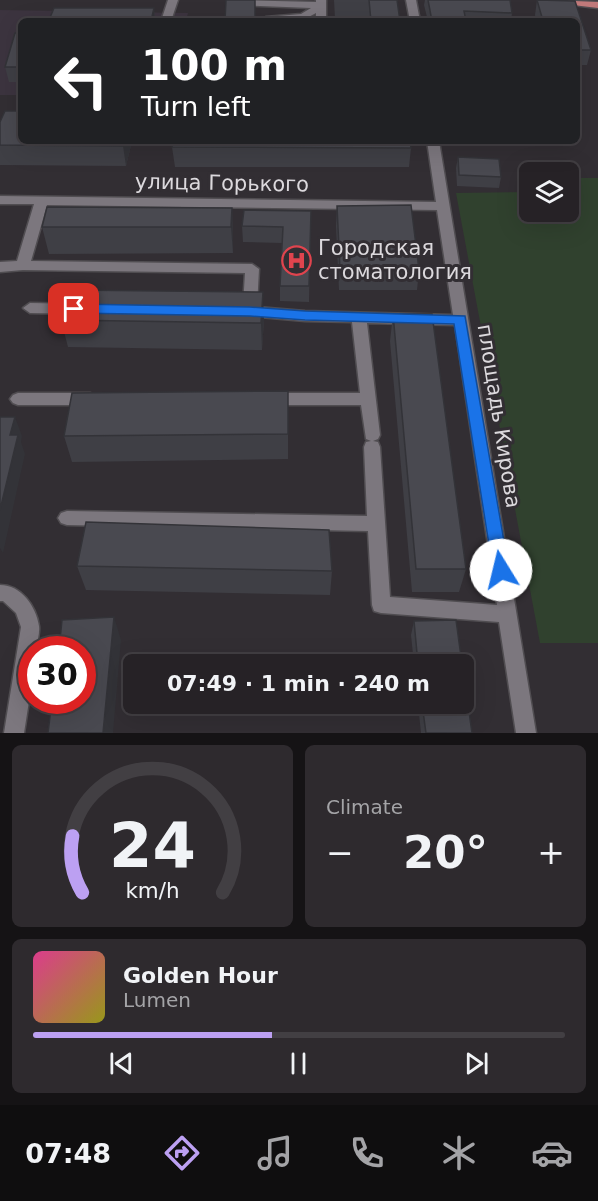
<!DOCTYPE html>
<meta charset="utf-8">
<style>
body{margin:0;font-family:"DejaVu Sans",sans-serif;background:#2e2a2e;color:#f1f3f6;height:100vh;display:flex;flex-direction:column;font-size:22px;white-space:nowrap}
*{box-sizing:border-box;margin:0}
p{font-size:20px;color:#a4a4a7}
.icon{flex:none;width:33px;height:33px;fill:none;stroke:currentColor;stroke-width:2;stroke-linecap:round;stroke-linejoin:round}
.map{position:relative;height:733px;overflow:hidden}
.drawer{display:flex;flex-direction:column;gap:12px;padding:12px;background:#151315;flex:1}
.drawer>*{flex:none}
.guide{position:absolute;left:18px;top:18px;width:562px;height:126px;border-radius:9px;box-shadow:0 6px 24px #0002,0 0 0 2px #423f43;background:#202124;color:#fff;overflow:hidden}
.fabs{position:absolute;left:519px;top:162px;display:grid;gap:12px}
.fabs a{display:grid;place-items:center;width:60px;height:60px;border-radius:9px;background:#262226;box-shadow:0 6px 24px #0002,0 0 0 2px #423f43;font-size:30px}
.speed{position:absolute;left:18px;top:636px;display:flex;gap:12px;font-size:30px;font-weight:700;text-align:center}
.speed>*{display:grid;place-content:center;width:78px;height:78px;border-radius:50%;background:#262226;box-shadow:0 6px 24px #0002,0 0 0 2px #423f43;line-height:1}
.speed .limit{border:9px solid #d22;background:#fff;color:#111}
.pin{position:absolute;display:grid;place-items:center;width:51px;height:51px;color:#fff;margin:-26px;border-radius:12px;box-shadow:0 3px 9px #0006}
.me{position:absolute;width:66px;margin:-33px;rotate:351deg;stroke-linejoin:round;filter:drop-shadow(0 0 4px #0008)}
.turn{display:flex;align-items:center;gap:21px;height:126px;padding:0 24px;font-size:27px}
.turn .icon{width:78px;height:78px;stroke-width:2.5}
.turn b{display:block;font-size:42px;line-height:51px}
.big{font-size:45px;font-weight:600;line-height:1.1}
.drawer .card{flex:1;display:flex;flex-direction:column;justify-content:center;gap:9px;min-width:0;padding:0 21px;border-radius:9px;background:#2e2a2e}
.drawer .dial{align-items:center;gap:0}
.dial svg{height:156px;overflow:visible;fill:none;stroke:#423f43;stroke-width:7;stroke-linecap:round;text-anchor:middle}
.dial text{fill:#f1f3f6;stroke:none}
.song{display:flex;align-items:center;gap:18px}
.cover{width:72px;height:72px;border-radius:9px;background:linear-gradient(135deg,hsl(330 70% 55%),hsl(60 70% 35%))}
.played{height:6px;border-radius:3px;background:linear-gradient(90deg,#bca0f2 45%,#423f43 45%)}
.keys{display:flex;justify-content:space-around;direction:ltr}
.heat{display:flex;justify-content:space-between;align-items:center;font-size:33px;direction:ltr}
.drawer .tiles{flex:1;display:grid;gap:12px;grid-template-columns:1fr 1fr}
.card:last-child{grid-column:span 2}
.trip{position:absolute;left:123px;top:654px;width:351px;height:60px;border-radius:9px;background:#262226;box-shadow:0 6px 24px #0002,0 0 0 2px #423f43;font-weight:600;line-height:60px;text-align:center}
.tab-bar{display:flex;height:96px;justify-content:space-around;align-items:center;background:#0f0e0f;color:#a4a4a7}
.tab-bar .icon{width:42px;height:42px}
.tab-bar .on{color:#bca0f2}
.tab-bar b{font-size:27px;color:#f1f3f6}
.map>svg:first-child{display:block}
.built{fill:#3c343f}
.green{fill:#30412e}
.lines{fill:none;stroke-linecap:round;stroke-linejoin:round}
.minor-casing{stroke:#504d51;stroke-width:3}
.major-casing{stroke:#504d51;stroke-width:3}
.minor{fill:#7c777e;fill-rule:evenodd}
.major{fill:#c0797a;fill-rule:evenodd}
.wall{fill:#3f3f45}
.shaded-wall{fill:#333338}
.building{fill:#494950;stroke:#333338;stroke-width:1.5}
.route{fill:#1a73e8;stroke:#114b97;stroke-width:1.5}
.labels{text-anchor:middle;stroke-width:6;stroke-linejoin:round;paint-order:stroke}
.street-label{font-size:21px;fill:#dcd9dd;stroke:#322e33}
.poi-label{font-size:21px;fill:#dcd9dd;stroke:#322e33;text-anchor:start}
</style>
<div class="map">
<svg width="598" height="733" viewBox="0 0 598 733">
<rect width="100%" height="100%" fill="#322e33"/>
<!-- built -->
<path class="built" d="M 0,10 L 188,13 L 186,21 L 21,21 L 21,95 L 0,95 Z"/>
<!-- green -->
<path class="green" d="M 571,178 L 598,178 L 598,643 L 540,643 L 456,193 L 529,192 L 530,212 L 568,212 L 569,181 Z"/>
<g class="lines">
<defs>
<path id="minor" d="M 168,0 L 178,0 L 171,21 L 161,21 Z
M 234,0 L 316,2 L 316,0 L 326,0 L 326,21 L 316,21 L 316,13 L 303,20 L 265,21 L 266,17 L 301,14 L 311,8 L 237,5 L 234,4 Z
M 406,0 L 416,0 L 420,21 L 410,21 Z
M 427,141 L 439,141 L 536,733 L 516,733 L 499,622 L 381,613 L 374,611 L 372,605 L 368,531 L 67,525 L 61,523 L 58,518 L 61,513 L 67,511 L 367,516 L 364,447 L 366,442 L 371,441 L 366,439 L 361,405 L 267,405 L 262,403 L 259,399 L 262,395 L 267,393 L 360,393 L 352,322 L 305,321 L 238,315 L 236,311 L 238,307 L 243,306 L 245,273 L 23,270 L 0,272 L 0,262 L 17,261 L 34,204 L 0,204 L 0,196 L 436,202 ZM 47,205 L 437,210 L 453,315 L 305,311 L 257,307 L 259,269 L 252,264 L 31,261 ZM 367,323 L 455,325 L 497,605 L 390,597 L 380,447 L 378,442 L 373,441 L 378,439 L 380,435 Z
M 30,303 L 84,304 L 91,309 L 84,314 L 30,313 L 23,308 Z
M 18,393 L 90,393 L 95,395 L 98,399 L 95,403 L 90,405 L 18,405 L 13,403 L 10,399 L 13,395 Z
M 0,585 C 21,585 36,606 39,626 C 40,633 37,642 36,650 L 32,650 L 32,682 L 24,733 L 4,733 L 21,627 L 16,613 L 3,601 L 0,601 Z"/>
<path id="major" d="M 551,0 L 598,2 L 598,8 L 556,3 Z"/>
</defs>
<!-- minor casing -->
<use href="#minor" class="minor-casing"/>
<!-- major casing -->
<use href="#major" class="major-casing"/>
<!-- minor -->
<use href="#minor" class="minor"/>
<!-- major -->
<use href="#major" class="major"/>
</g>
<!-- wall -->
<path class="wall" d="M 334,0 L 397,0 L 400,21 L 367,21 L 367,19 L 335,19 Z
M 425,0 L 510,0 L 512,13 L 511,21 L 428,21 L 424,5 Z
M 537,0 L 575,1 L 591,50 L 587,65 L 578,65 L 578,21 L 536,21 L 535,15 Z
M 154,8 L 155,21 L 49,20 Z
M 21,33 L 21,82 L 9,82 L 5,67 Z
M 0,122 L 132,141 L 126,166 L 0,165 Z
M 172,147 L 411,148 L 409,167 L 175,167 Z
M 458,157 L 501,177 L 499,188 L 457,186 L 456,168 Z
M 337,206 L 419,270 L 417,290 L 339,290 L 336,226 Z
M 232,208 L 233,235 L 233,253 L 49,254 L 42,227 Z
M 311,211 L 309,302 L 280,301 L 280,286 L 282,243 L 243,242 L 242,226 Z
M 393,314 L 466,569 L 459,592 L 412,592 L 390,341 Z
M 264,319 L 262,350 L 68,347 L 61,320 Z
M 288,391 L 288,459 L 72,462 L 64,436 Z
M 77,566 L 332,571 L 330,595 L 86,590 Z
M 414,621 L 462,664 L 414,664 L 411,635 Z
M 418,704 L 464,704 L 472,733 L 421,733 Z"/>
<!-- shaded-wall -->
<path class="shaded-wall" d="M 154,8 L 155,21 L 151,21 Z
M 124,141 L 132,141 L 126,166 L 123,146 Z
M 232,208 L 233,235 L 233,253 L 231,227 Z
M 263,292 L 264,319 L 262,350 L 261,323 Z
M 15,417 L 22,436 L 21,442 L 25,454 L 3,553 L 0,548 L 0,510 L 10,435 Z
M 114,617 L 121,640 L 113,733 L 103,733 Z"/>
<!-- building -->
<path class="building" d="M 226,0 L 255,0 L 255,21 L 225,21 Z
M 369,0 L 397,0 L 400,21 L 371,21 Z
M 428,0 L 510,0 L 512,13 L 464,11 L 466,21 L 432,21 Z
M 537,0 L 575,1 L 591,50 L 578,50 L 578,21 L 543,21 Z
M 54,8 L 154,8 L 151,21 L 49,20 Z
M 15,33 L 21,33 L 21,67 L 5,67 Z
M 5,111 L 21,111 L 21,141 L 124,141 L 123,146 L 0,145 L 0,122 Z
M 173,141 L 410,141 L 411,148 L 172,147 Z
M 458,157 L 499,159 L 501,177 L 459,175 Z
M 411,205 L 419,270 L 340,270 L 337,206 Z
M 47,207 L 232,208 L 231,227 L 42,227 Z
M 244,210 L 311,211 L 309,286 L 280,286 L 283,227 L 242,226 Z
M 69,290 L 263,292 L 261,323 L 61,320 Z
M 393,314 L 432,314 L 466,569 L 416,569 Z
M 288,391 L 288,434 L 64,436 L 72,393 Z
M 0,417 L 15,417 L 10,435 L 18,435 L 0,510 Z
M 86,522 L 329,530 L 332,571 L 77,566 Z
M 114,617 L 103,733 L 48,733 L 52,700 L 82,700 L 82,650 L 59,650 L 62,620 Z
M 456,620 L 462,664 L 418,664 L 414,621 Z
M 464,675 L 472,733 L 426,733 L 422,704 L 464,704 Z"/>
<!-- route -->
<path class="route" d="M 74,304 L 250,307 L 305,311 L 465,316 L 509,570 L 507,576 L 501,578 L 495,576 L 493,570 L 454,324 L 305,320 L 250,316 L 74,313 L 68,309 Z"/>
<!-- icons -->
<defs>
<symbol id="hospital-ring" viewBox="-11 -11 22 22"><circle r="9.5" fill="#322e33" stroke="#e0444e" stroke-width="1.5"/><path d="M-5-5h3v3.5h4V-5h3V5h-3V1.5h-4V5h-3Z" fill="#e0444e"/></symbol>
</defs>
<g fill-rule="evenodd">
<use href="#hospital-ring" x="280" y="244" width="33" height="33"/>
</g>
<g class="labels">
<!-- street labels -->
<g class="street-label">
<text transform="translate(222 183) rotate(1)" y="7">улица Горького</text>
<text transform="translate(499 416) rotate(81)" y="7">площадь Кирова</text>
</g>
<!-- poi labels -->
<g class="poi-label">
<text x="318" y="255">Городская<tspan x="318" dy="24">стоматология</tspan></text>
</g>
</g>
</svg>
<div class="fabs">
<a><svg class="icon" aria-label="layers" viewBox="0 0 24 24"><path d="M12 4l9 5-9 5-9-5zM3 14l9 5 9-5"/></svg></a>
</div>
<div class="speed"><div class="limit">30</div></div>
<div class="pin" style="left:74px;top:309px;background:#d93025"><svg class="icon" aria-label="arrive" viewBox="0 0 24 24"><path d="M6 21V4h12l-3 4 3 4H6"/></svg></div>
<svg class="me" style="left:501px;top:570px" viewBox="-20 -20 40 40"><circle r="19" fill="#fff"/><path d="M0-13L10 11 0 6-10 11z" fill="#1a73e8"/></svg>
<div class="trip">07:49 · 1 min · 240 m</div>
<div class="guide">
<div class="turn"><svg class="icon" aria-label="left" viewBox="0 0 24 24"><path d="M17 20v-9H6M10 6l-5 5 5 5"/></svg><div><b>100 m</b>Turn left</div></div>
</div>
</div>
<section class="drawer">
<div class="tiles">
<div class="card dial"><svg viewBox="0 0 100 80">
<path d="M14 69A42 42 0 1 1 86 69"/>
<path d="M14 69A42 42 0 0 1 9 40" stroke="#bca0f2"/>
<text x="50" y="56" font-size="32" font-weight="700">24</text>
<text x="50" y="72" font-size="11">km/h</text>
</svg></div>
<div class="card"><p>Climate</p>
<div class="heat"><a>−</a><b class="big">20°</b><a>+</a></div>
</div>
<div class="card">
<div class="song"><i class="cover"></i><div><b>Golden Hour</b><p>Lumen</p></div></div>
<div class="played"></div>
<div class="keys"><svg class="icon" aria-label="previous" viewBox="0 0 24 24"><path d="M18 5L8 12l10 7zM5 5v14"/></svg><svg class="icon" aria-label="pause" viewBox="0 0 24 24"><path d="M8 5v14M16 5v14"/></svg><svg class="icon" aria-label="next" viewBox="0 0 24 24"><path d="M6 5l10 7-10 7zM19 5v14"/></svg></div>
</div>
</div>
</section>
<nav class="tab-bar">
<b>07:48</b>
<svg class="icon on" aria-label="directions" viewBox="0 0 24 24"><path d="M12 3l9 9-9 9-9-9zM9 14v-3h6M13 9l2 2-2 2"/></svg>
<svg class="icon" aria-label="music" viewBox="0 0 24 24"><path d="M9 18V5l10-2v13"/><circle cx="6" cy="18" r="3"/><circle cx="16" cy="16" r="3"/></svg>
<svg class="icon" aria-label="phone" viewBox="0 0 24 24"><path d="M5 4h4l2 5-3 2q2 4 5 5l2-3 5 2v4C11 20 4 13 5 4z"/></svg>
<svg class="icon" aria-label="climate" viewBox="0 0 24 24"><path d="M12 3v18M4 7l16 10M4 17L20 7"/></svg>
<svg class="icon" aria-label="car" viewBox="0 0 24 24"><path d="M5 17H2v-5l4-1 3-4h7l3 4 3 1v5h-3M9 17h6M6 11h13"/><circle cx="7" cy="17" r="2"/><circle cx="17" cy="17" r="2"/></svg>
</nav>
